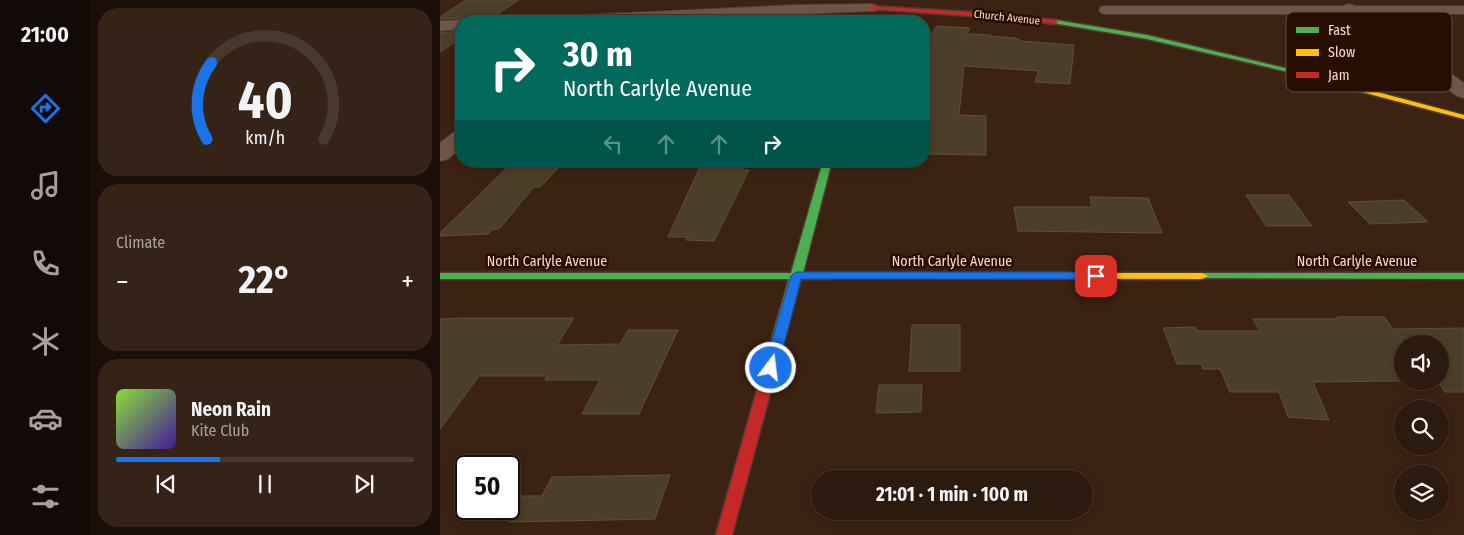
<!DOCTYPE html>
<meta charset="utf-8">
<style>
body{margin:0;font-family:"Fira Sans Condensed",sans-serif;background:#352317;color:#f1f3f6;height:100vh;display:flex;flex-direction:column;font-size:19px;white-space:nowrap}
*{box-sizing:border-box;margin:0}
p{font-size:16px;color:#a7a19e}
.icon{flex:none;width:28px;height:28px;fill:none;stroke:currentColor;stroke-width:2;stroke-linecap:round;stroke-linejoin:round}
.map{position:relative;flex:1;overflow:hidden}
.drawer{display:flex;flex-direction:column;gap:8px;padding:8px;background:#190e08;width:350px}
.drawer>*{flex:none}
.top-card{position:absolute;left:15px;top:15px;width:475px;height:152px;border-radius:20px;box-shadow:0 2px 12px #0003,0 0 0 1px #48382e;background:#00695c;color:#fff;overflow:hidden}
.fabs{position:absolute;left:954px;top:335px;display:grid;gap:10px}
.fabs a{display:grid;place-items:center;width:55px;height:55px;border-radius:50%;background:#2d1a0e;box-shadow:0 2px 12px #0003,0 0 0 1px #48382e;font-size:25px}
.speed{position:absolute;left:15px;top:455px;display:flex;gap:10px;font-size:25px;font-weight:700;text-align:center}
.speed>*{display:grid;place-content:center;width:65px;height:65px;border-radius:50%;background:#2d1a0e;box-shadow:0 2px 12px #0003,0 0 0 1px #48382e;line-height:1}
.speed .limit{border:2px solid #111;border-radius:8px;background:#fff;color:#111}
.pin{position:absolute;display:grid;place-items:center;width:42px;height:42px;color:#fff;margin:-21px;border-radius:10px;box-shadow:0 2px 8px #0006}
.me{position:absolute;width:55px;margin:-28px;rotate:15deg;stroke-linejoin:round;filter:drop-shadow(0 0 4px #0008)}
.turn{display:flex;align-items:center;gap:18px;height:105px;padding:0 25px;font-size:22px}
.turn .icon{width:65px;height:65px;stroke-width:2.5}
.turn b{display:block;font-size:35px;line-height:42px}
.lanes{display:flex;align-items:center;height:48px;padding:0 25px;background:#0003;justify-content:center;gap:25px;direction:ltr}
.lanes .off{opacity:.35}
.big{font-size:38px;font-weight:700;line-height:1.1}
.drawer .widget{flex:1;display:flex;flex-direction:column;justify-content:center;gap:8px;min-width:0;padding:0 18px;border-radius:20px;background:#352317}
.drawer .dial{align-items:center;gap:0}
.dial svg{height:130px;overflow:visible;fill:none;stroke:#48382e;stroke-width:7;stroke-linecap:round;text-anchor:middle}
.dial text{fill:#f1f3f6;stroke:none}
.song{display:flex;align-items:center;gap:15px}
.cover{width:60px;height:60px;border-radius:8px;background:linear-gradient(135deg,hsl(90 70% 55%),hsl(260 70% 35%))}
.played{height:5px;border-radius:2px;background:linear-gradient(90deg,#1a73e8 35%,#48382e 35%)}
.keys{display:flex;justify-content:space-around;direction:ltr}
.heat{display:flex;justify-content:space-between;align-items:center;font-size:28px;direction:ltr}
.trip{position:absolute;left:371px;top:470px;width:282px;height:50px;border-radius:25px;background:#2d1a0e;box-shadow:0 2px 12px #0003,0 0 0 1px #48382e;font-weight:700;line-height:50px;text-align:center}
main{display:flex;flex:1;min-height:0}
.tabs{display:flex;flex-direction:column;width:90px;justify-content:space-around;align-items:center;background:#120a06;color:#a7a19e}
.tabs .icon{width:35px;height:35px}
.tabs .active{color:#1a73e8}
.tabs b{font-size:22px;color:#f1f3f6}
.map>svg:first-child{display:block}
.building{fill:#4c3f28;stroke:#5c503a}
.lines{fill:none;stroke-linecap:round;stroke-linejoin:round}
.street-casing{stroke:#503c32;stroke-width:2}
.fast-casing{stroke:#503c32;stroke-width:3}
.slow-casing{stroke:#503c32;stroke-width:3}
.jam-casing{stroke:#503c32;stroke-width:3}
.street{fill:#6e5749;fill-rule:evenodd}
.fast{fill:#4caf50;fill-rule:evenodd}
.slow{fill:#ffc107;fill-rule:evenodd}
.jam{fill:#c62828;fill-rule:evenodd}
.route{fill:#1a73e8;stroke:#114b97}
.labels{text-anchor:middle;stroke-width:5;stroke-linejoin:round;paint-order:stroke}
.far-street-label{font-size:11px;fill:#fadbcb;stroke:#280d01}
.street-label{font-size:14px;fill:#fadbcb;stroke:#280d01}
.key{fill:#280d01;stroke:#674b3e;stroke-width:1}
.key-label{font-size:14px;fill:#fadbcb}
</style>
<main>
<nav class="tabs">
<b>21:00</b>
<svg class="icon active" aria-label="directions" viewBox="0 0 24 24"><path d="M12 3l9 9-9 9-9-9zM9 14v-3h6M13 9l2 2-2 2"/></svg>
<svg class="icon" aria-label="music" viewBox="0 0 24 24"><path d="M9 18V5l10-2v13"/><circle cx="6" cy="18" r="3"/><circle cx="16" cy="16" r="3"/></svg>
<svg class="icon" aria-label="phone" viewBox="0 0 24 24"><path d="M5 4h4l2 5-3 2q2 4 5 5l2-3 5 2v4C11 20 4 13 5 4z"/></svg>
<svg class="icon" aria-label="climate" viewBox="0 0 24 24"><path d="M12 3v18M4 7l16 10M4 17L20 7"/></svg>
<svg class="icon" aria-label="car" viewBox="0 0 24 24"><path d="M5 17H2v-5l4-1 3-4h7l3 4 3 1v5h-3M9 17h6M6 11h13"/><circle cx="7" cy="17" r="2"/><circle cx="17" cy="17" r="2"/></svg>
<svg class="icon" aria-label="filters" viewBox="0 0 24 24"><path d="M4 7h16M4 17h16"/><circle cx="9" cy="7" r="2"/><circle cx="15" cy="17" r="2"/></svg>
</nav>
<section class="drawer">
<div class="widget dial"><svg viewBox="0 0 100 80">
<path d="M14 69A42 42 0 1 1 86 69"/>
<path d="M14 69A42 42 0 0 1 17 22" stroke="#1a73e8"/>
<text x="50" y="56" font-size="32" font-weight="700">40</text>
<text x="50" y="72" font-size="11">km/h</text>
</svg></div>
<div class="widget"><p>Climate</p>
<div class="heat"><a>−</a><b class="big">22°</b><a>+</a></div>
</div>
<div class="widget">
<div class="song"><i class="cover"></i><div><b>Neon Rain</b><p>Kite Club</p></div></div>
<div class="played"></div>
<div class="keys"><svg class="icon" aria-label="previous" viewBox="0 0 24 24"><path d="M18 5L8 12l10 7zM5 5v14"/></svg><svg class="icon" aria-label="pause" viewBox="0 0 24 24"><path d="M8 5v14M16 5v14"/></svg><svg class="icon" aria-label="next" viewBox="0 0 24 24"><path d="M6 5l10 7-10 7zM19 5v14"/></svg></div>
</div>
</section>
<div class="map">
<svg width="1024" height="535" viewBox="0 0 1024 535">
<rect width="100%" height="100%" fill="#3c2212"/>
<!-- building -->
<path class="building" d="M 26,0 L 79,0 L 47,21 L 26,21 L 21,18 L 0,19 L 0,17 Z
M 497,26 L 530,28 L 527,34 L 551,35 L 550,36 L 575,38 L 582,41 L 634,45 L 630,84 L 595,82 L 599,71 L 524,66 L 519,115 L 546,116 L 546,155 L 484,154 L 484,46 Z
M 21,31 L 21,38 L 0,52 L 0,33 Z
M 71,164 L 121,165 L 100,187 L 94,187 L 59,229 L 53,229 L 48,234 L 0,236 L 0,233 Z
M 304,165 L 302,170 L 309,170 L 274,241 L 246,240 L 248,237 L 228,237 L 260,167 Z
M 806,195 L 849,195 L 872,226 L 826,226 Z
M 650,197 L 708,198 L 722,233 L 578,231 L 574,207 L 652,207 Z
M 964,200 L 988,222 L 930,224 L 908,202 Z
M 897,317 L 944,317 L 953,329 L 1024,328 L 1024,392 L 1005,392 L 997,381 L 1000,381 L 1000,344 L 969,344 L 962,336 L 962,381 L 873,382 L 889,420 L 848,417 L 839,392 L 790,392 L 780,369 L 763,369 L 761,364 L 737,364 L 723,328 L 755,327 L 757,331 L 820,331 L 813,319 L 898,319 Z
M 25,318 L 134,318 L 117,345 L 180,344 L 188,330 L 238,330 L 199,414 L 142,414 L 160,380 L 105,380 L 107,376 L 39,376 L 0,429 L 0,319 Z
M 472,325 L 520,325 L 520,371 L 469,371 Z
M 439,385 L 482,385 L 481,412 L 436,413 Z
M 230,475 L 215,519 L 69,522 L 69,496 L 102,496 L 112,477 Z"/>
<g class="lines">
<defs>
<path id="street" d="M 431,4 L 436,5 L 438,8 L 436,11 L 189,21 L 93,21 L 95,18 L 100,17 L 355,5 Z
M 909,4 L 915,6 L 1024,6 L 1024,14 L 927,14 L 1024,83 L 1024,98 L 1017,96 L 908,14 L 666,14 L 661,13 L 659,10 L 661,7 L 666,6 L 903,6 Z
M 21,20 L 24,21 L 21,21 L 21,29 L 0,31 L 0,21 Z
M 21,130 L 21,147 L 8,159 L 0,161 L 0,143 L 14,132 Z"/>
<path id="fast" d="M 615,20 L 707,35 L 857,71 L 853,73 L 707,39 L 613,23 L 612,22 Z
M 383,161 L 392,161 L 363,273 L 391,273 L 397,276 L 391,279 L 361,279 L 329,394 L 324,395 L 319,394 L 317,390 L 349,279 L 0,279 L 0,273 L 351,273 Z
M 762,273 L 1024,273 L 1024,279 L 758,278 L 756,276 Z"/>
<path id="slow" d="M 850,69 L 1024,115 L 1024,119 L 850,73 Z
M 391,273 L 762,273 L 768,276 L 762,279 L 387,278 L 385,276 L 387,274 Z"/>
<path id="jam" d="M 431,6 L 546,13 L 615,20 L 618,22 L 615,24 L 546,17 L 429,9 L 429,7 Z
M 324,385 L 329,386 L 331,390 L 292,535 L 276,535 L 317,390 L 319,386 Z"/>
</defs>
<!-- street casing -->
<use href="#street" class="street-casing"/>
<!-- fast casing -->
<use href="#fast" class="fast-casing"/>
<!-- slow casing -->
<use href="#slow" class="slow-casing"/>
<!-- jam casing -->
<use href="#jam" class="jam-casing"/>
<!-- street -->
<use href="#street" class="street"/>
<!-- fast -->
<use href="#fast" class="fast"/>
<!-- slow -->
<use href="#slow" class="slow"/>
<!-- jam -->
<use href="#jam" class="jam"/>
</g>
<!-- route -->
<path class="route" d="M 356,272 L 656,272 L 662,276 L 656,279 L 361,279 L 338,368 L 336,372 L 326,372 L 324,368 L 351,276 Z"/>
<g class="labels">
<!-- far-street labels -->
<g class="far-street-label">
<text transform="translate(567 17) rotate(6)" y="4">Church Avenue</text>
</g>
<!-- street labels -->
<g class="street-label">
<text x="107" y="266">North Carlyle Avenue</text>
<text x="512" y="266">North Carlyle Avenue</text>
<text x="917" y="266">North Carlyle Avenue</text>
</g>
</g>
<!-- legend -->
<rect x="846" y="12" width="166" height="80" rx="8" class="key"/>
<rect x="856" y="27" width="23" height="6" fill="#4caf50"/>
<rect x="856" y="49" width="23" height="7" fill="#ffc107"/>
<rect x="856" y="72" width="23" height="6" fill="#c62828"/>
<g class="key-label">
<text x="888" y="35">Fast</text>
<text x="888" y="57">Slow</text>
<text x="888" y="80">Jam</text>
</g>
</svg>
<div class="fabs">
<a><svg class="icon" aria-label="sound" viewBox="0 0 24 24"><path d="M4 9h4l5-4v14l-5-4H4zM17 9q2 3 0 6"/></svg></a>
<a><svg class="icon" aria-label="search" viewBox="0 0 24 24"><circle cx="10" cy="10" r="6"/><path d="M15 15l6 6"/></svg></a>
<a><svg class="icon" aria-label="layers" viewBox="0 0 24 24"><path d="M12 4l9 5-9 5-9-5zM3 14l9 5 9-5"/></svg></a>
</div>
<div class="speed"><div class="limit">50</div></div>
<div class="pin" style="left:656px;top:276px;background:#d93025"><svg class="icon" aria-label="arrive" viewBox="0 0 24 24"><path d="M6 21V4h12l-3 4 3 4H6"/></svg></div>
<svg class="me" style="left:331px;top:368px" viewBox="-20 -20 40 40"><circle r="17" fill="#1a73e8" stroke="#fff" stroke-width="3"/><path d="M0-11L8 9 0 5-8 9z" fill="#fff"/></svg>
<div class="trip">21:01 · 1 min · 100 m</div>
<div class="top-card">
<div class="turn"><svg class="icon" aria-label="right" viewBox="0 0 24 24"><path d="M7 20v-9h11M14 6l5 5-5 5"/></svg><div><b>30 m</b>North Carlyle Avenue</div></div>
<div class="lanes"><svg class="icon off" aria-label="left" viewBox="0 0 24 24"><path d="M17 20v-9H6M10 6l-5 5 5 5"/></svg><svg class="icon off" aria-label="ahead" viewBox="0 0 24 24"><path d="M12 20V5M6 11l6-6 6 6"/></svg><svg class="icon off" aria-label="ahead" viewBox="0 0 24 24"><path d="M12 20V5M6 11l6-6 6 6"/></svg><svg class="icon" aria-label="right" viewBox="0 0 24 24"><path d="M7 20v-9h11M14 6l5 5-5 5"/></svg></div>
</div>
</div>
</main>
